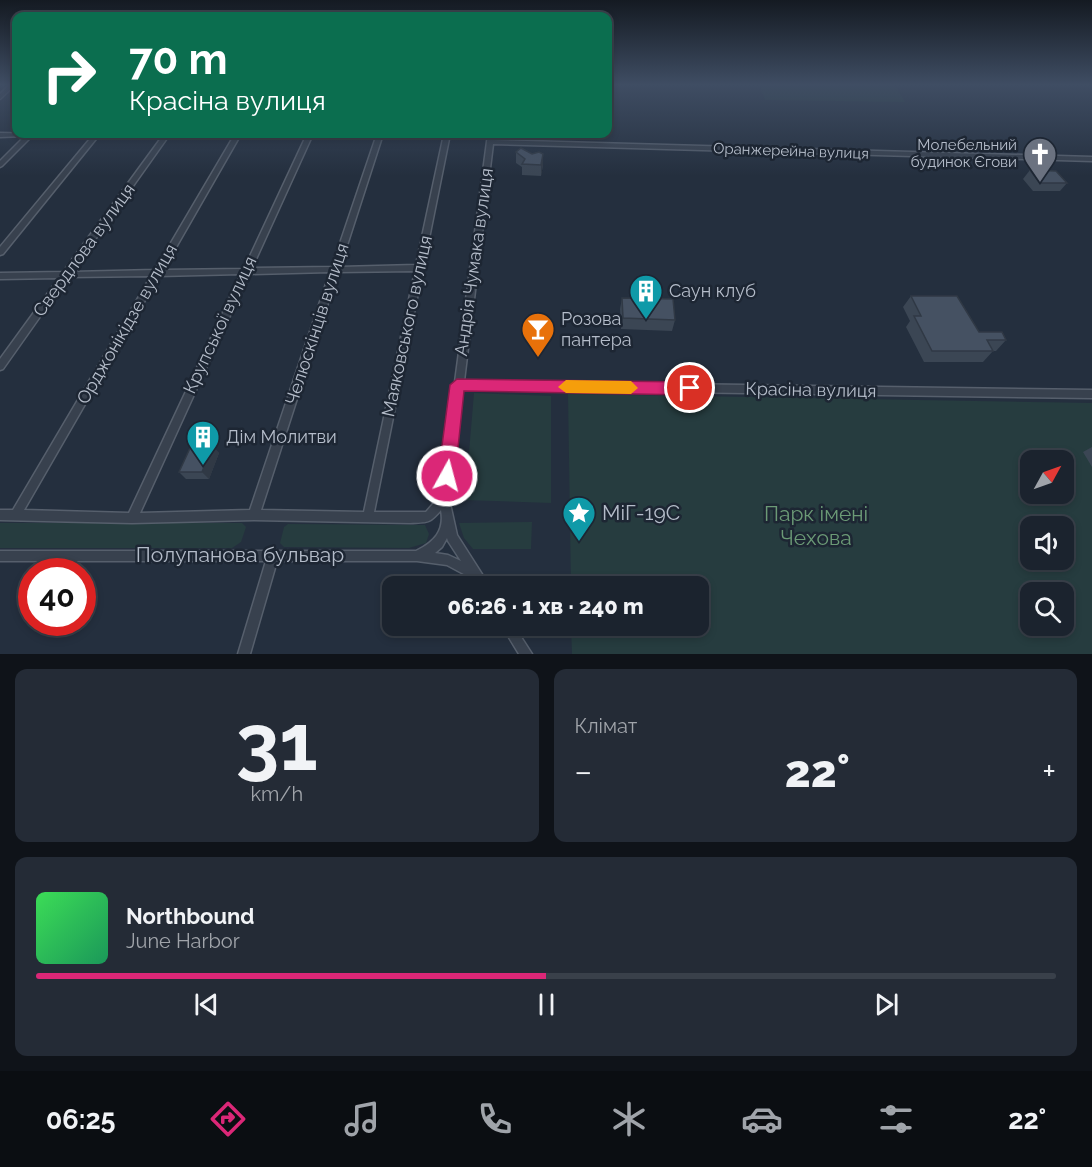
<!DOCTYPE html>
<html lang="uk">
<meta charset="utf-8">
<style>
body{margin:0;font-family:Raleway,sans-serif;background:#242b36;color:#f1f3f6;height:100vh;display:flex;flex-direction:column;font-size:22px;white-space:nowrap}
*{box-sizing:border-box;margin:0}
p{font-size:20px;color:#a0a4aa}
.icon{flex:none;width:33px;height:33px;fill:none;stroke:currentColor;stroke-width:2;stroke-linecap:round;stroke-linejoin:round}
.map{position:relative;height:654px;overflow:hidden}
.panel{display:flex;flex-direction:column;gap:15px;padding:15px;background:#0f1319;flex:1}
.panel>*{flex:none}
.banner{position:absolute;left:12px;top:12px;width:600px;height:126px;border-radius:12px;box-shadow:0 3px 9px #0003,0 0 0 2px #39404a;background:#0b6e4f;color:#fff;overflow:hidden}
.needle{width:39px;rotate:50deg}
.fabs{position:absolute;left:1020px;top:450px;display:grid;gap:12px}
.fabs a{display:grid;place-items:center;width:54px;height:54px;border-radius:12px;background:#1b232e;box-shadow:0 3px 9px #0003,0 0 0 2px #39404a;font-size:30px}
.speed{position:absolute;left:18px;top:558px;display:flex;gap:12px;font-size:30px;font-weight:700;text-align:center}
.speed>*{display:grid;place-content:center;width:78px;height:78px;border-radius:50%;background:#1b232e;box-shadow:0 3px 9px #0003,0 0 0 2px #39404a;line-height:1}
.speed .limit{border:9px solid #d22;background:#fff;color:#111}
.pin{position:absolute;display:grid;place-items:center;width:51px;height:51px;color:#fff;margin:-26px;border:3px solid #fff;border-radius:50%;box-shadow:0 2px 6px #0007}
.me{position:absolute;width:66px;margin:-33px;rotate:7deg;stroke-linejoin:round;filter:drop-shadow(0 0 4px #0008)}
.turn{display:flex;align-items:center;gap:21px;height:126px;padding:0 18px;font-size:27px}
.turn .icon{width:78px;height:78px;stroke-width:2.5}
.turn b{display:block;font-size:42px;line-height:51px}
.big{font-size:45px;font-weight:800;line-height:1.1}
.panel .widget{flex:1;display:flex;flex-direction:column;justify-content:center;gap:9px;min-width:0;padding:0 21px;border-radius:12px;background:#242b36}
.panel .dial{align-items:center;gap:0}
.dial b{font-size:78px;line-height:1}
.song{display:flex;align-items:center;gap:18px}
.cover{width:72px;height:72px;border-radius:9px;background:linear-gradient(135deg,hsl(130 70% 55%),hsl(150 70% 35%))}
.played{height:6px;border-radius:3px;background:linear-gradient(90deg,#db2777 50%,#39404a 50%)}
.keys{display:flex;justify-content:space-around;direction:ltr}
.heat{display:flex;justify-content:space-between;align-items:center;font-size:33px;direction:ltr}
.panel .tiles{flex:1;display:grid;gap:15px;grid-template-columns:1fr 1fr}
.widget:last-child{grid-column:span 2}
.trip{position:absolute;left:382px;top:576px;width:327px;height:60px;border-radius:12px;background:#1b232e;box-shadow:0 3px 9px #0003,0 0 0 2px #39404a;font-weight:800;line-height:60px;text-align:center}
.tabs{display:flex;height:96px;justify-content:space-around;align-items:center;background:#0b0e12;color:#a0a4aa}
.tabs .icon{width:42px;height:42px}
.tabs .selected{color:#db2777}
.tabs b{font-size:27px;color:#f1f3f6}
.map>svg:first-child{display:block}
.green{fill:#263c3f;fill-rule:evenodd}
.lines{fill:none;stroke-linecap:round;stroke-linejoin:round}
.minor-casing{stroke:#565f6c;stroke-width:3}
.minor{fill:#38414e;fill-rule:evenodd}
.wall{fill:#3b4654}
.shaded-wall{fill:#303945}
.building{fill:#455162;stroke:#303945;stroke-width:1.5}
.route{fill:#db2777;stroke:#8e194d;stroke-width:1.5}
.slow{fill:#f59e0b}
.labels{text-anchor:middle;stroke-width:5;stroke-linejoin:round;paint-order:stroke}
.far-poi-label{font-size:15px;fill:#b4bcc9;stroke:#1d2633;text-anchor:end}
.far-street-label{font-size:15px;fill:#b4bcc9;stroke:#1d2633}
.street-label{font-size:18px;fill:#b4bcc9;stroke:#1d2633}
.poi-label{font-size:18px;fill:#b4bcc9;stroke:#1d2633;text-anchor:start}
.near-poi-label{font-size:21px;fill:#b4bcc9;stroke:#1d2633;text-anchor:start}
.near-park-label{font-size:21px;fill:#6b9a76;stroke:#1d2633}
.near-street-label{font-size:21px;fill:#b4bcc9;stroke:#1d2633}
</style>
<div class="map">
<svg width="1092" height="654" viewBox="0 0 1092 654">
<rect width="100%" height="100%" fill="#242f3e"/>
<!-- green -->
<path class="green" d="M 759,84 L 894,84 L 905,102 L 765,100 Z
M 474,393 L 551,396 L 551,503 L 465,500 Z
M 568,394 L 1092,403 L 1092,654 L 572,654 L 571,626 L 699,626 L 699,586 L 571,586 ZM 1030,460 L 1064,460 L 1064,494 L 1030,494 ZM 1030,526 L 1064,526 L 1064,560 L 1030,560 ZM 1030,592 L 1064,592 L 1064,626 L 1030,626 Z
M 532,522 L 531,549 L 473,549 L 464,538 L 459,523 Z
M 0,523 L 242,523 L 246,527 L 241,542 L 232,548 L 0,548 Z
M 288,524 L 425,525 L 429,534 L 426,543 L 409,548 L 284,547 L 280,543 L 284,527 Z"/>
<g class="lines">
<defs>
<path id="minor" d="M 10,84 L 16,84 L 0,99 L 0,94 Z
M 0,133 L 42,134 L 39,136 L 32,136 L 2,166 L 0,167 L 0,161 L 25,136 L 0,137 Z
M 94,134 L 100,134 L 3,254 L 0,255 L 0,247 Z
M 164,134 L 170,134 L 72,272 L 155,270 L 235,134 L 241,134 L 163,270 L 244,269 L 307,134 L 313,134 L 252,268 L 332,267 L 377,134 L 383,134 L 340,267 L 416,265 L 444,134 L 450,134 L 374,512 L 426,512 L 439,497 L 454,388 L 453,385 L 455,382 L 488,134 L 494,134 L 493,140 L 1092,157 L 1092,161 L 493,144 L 464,381 L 1092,390 L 1092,398 L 463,389 L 449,499 L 457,535 L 487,582 L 488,586 L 477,586 L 473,579 L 447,565 L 417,561 L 277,561 L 250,654 L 238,654 L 266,561 L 0,561 L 0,551 L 270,551 L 274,549 L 278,551 L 416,551 C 434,542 445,531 441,510 C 429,524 428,522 410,523 L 254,520 L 132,523 L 0,520 L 0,510 L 13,510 L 151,276 L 68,277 L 3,369 L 0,370 L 0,359 L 59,278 L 0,279 L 0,273 L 63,272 ZM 415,271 L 364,512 L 261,510 L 338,272 ZM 330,272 L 250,510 L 140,513 L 249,274 ZM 241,274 L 129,513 L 24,510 L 159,276 ZM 447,538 L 448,541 L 461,561 L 448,555 L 435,553 L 442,547 Z
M 502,626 L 514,626 L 532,654 L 519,654 Z"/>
</defs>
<!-- minor casing -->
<use href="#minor" class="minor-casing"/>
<!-- minor -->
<use href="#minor" class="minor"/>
</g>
<!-- wall -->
<path class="wall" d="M 516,152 L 532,154 L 543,154 L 543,165 L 541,176 L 522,175 L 522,167 L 516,163 Z
M 1030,170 L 1067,183 L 1060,191 L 1033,191 L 1023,179 Z
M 911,296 L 979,332 L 1006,340 L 996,351 L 993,351 L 983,362 L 924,362 L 906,327 L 910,321 L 903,307 Z
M 622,298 L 675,320 L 672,331 L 621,329 L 620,309 Z
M 212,446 L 219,453 L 209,479 L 186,479 L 179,472 Z
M 1092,447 L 1092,467 L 1083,452 Z"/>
<!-- shaded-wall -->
<path class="shaded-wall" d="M 543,154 L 543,165 L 541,176 L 541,165 Z
M 212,446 L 219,453 L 209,479 L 202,472 Z"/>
<!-- building -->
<path class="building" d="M 521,148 L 532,154 L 539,152 L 543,154 L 541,165 L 522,164 L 525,159 L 516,152 Z
M 1030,170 L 1056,171 L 1067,183 L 1040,183 Z
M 911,296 L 957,296 L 979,332 L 1002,332 L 1006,340 L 987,340 L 993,351 L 932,351 L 914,316 L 921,316 Z
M 622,298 L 673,299 L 675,320 L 623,318 Z
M 191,446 L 212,446 L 202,472 L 179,472 Z"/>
<!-- sky -->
<linearGradient id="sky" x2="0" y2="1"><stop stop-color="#141a22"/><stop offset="0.48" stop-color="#3f4d63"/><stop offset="1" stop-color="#3f4d63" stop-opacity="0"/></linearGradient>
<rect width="1092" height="176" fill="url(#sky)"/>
<!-- route -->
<path class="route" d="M 457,379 L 690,382 L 698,388 L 690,395 L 464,391 L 455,476 L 452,481 L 447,484 L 441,481 L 438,476 L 450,385 Z"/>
<!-- slow -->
<path class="slow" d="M 566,380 L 631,381 L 638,388 L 631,394 L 566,393 L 558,387 Z"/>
<!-- icons -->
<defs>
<symbol id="church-pin" viewBox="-11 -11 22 30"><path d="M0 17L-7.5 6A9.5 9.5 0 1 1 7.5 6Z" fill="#6b7280" stroke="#1d2633"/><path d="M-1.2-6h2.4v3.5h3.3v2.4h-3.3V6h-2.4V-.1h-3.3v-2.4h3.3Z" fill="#fff"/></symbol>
<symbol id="building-pin" viewBox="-11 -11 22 30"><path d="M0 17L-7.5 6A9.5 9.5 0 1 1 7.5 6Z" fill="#0f9aa8" stroke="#1d2633"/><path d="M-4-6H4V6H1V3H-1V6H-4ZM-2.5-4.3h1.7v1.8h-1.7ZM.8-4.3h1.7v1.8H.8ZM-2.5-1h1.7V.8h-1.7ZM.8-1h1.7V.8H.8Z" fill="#fff"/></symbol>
<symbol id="bar-pin" viewBox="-11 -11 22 30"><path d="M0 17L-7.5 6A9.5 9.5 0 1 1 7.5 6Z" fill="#e8710a" stroke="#1d2633"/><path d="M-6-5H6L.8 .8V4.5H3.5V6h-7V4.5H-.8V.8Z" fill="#fff"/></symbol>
<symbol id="sight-pin" viewBox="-11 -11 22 30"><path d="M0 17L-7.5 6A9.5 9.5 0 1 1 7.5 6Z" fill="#0f9aa8" stroke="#1d2633"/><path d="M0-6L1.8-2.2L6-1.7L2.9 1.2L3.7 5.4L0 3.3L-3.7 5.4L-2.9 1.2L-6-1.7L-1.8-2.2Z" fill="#fff"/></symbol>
</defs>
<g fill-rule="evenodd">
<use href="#church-pin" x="1021" y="135" width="38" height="52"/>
<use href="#building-pin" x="627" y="272" width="38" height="52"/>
<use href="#bar-pin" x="519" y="310" width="38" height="52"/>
<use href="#building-pin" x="184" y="418" width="38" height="52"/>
<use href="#sight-pin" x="560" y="494" width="38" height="52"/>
</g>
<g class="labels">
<!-- far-poi labels -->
<g class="far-poi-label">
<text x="1017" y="150">Молебельний<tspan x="1017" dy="17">будинок Єгови</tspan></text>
</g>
<!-- far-street labels -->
<g class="far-street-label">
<text transform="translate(791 151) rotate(2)" y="5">Оранжерейна вулиця</text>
</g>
<!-- street labels -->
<g class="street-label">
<text transform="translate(84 250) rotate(-54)" y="6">Свердлова вулиця</text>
<text transform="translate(474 262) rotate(-82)" y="6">Андрія Чумака вулиця</text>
<text transform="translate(127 324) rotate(-60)" y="6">Орджонікідзе вулиця</text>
<text transform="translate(317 324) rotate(-72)" y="6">Челюскінців вулиця</text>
<text transform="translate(220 325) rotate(-65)" y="6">Крупської вулиця</text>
<text transform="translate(407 326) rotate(-78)" y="6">Маяковського вулиця</text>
<text transform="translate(811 390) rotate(1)" y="6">Красіна вулиця</text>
</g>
<!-- poi labels -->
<g class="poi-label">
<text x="669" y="297">Саун клуб</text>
<text x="561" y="325">Розова<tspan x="561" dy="21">пантера</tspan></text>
<text x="226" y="443">Дім Молитви</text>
</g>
<!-- near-poi labels -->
<g class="near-poi-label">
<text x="602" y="520">МіГ-19С</text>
</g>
<!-- near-park labels -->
<g class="near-park-label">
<text x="816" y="521">Парк імені<tspan x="816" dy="24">Чехова</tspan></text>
</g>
<!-- near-street labels -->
<g class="near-street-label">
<text x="240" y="562">Полупанова бульвар</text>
</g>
</g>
</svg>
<div class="fabs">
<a><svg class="needle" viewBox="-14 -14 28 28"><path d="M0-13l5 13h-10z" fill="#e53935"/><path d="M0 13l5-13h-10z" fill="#a0a4aa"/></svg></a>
<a><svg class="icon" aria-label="sound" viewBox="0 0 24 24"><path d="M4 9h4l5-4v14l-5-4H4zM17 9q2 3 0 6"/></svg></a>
<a><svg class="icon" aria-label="search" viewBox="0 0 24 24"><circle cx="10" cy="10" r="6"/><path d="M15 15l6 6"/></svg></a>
</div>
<div class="speed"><div class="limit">40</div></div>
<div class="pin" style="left:690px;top:388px;background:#d93025"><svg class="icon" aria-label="arrive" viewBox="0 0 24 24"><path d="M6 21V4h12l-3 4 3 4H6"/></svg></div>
<svg class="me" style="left:447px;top:476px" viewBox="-20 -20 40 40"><circle r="17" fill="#db2777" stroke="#fff" stroke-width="3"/><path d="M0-11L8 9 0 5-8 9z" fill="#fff"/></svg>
<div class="trip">06:26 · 1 хв · 240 m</div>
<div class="banner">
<div class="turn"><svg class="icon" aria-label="right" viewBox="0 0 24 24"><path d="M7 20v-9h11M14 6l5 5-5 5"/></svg><div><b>70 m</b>Красіна вулиця</div></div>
</div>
</div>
<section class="panel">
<div class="tiles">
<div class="widget dial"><b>31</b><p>km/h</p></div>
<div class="widget"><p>Клімат</p>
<div class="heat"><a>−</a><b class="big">22°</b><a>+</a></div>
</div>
<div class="widget">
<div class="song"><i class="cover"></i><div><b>Northbound</b><p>June Harbor</p></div></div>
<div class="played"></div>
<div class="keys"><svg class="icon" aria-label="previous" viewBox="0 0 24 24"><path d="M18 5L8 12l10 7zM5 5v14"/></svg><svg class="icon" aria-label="pause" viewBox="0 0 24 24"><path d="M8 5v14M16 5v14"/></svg><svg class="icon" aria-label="next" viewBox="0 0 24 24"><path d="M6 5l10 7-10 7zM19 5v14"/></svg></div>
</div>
</div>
</section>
<nav class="tabs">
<b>06:25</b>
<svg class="icon selected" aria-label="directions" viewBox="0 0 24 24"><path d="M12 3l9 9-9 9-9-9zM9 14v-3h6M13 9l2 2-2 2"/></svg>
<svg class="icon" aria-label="music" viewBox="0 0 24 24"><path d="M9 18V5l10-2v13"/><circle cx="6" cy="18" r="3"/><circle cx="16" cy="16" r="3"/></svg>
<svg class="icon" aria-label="phone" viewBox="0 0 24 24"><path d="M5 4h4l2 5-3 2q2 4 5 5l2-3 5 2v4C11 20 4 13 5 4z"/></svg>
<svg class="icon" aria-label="climate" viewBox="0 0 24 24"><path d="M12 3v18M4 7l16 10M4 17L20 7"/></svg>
<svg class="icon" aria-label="car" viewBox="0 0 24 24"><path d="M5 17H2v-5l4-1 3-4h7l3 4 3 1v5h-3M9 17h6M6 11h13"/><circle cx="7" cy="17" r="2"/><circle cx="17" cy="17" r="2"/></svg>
<svg class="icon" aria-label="filters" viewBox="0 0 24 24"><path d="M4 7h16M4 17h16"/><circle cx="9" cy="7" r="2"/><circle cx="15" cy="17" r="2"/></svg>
<b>22°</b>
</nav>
